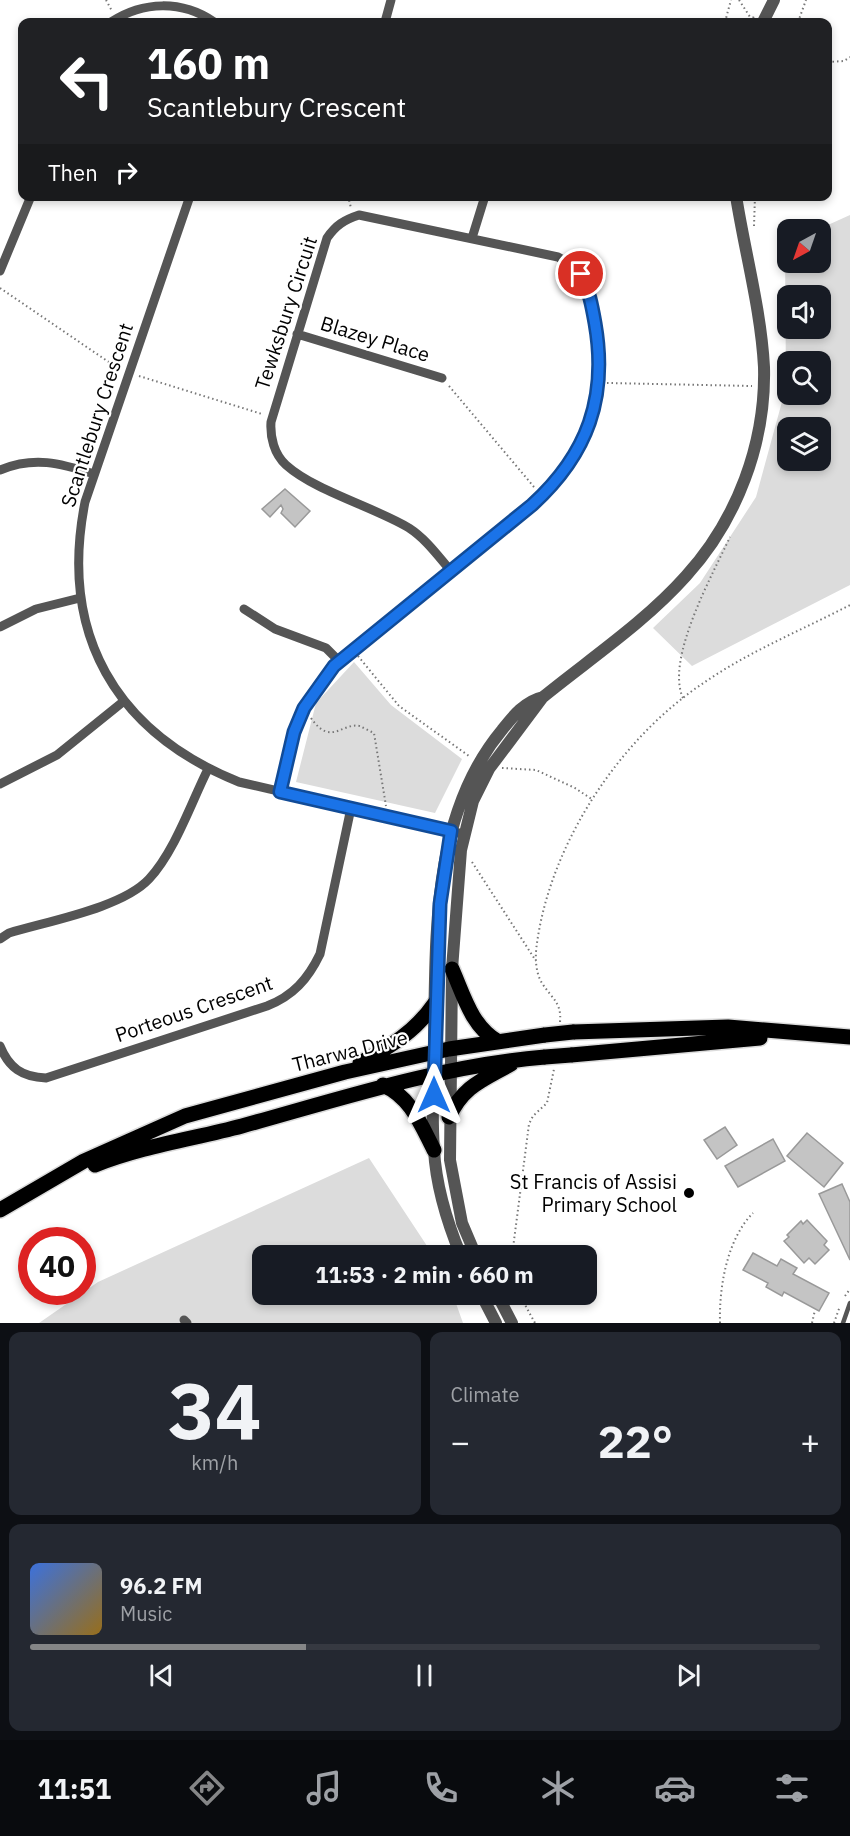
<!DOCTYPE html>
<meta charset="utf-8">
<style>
body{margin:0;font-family:"IBM Plex Sans",sans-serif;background:#242831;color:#f1f3f6;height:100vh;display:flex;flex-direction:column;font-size:22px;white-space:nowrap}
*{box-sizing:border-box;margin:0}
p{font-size:20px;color:#9ea1a6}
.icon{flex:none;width:33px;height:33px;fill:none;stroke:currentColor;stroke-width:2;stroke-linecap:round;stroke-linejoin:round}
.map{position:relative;height:1323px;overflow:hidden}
.sheet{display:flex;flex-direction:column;gap:9px;padding:9px;background:#0d0f14;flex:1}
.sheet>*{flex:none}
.hud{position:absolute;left:18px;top:18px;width:814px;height:183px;border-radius:12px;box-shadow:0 3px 9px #0003;background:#202124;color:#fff;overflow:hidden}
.needle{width:39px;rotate:220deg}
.tools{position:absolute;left:777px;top:219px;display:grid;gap:12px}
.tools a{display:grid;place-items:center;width:54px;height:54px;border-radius:12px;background:#171b24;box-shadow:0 3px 9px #0003;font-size:30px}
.speed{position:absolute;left:18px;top:1227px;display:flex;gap:12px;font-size:30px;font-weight:700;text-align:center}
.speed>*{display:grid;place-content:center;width:78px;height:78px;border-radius:50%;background:#171b24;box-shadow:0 3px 9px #0003;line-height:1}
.speed .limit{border:9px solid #d22;background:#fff;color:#111}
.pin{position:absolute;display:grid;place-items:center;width:51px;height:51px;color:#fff;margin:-26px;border:3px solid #fff;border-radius:50%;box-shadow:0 2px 6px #0007}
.me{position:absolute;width:66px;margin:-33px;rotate:0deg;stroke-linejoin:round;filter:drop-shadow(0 0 4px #0008)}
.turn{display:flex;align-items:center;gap:21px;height:126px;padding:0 30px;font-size:27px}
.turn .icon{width:78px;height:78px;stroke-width:2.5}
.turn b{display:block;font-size:42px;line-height:51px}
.then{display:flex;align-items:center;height:57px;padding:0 30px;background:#0003;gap:12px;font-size:22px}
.big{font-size:45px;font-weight:700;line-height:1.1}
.sheet .card{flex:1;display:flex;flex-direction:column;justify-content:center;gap:9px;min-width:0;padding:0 21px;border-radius:12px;background:#242831}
.sheet .dial{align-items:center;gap:0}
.dial b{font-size:78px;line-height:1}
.song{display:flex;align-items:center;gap:18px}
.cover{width:72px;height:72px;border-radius:9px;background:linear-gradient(135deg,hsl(220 70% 55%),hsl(40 70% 35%))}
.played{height:6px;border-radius:3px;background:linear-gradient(90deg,#858687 35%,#363941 35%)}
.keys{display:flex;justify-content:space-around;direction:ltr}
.heat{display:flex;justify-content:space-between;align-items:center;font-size:33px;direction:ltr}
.sheet .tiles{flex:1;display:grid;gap:9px;grid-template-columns:1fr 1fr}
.card:last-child{grid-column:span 2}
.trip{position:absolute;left:252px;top:1245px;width:345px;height:60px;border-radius:12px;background:#171b24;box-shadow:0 3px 9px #0003;font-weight:700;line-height:60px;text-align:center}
.tabs{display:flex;height:96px;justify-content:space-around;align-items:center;background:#090b0e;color:#9ea1a6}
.tabs .icon{width:42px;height:42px}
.tabs .current{color:#858687}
.tabs b{font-size:27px;color:#f1f3f6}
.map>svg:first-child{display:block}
.green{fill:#dcdcdc;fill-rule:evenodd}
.building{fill:#c4c4c4;stroke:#999;stroke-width:1.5}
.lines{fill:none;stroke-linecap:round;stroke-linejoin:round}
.primary-casing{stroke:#dbdbdb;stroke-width:18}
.path{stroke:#777;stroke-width:2;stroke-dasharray:1.5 3;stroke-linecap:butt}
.service{stroke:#555;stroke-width:4.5}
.minor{stroke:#555;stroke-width:9}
.tertiary{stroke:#555;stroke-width:12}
.primary{stroke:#000;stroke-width:15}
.primary-bridge-casing{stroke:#dbdbdb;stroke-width:18;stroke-linecap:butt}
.path-bridge{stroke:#777;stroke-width:2;stroke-dasharray:1.5 3;stroke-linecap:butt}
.primary-bridge{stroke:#000;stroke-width:15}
.route-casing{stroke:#114b97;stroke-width:15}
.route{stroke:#1a73e8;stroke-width:10}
.poi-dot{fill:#000;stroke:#fff;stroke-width:2}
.labels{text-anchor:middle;stroke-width:4.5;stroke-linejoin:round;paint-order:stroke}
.street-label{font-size:20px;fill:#000;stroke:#fff}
.poi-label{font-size:20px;fill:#000;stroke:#fff;text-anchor:end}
</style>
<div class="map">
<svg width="850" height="1323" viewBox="0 0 850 1323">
<rect width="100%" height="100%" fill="#fff"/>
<!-- green -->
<path class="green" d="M 850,215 L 850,585 L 692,666 L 653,628 L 700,583 L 756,497 L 786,387 L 785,244 L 787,243 L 788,262 L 820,262 L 819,229 ZM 788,296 L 820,296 L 820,328 L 788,328 ZM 788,362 L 820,362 L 820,394 L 788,394 ZM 788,428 L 820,428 L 820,460 L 788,460 Z
M 354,662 L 391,705 L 462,759 L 435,813 L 296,782 L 316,703 Z
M 369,1158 L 433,1255 L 262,1256 L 262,1294 L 453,1295 L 463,1323 L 39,1323 L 98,1282 Z"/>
<!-- building -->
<path class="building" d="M 285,489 L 310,511 L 295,527 L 281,513 L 283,509 L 281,505 L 270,517 L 262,509 Z
M 725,1127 L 737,1145 L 717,1159 L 704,1140 Z
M 807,1133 L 843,1163 L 824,1187 L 787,1156 Z
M 773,1139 L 785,1161 L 738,1187 L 725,1166 Z
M 842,1184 L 850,1202 L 850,1260 L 819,1194 Z
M 807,1220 L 827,1241 L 824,1245 L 829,1250 L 815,1264 L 809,1258 L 804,1263 L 784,1241 L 789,1237 L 787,1235 L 801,1221 L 803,1224 Z
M 753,1253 L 777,1266 L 781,1259 L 797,1268 L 793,1274 L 829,1293 L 819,1311 L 784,1292 L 782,1296 L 766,1287 L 768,1283 L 743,1270 Z"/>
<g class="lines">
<defs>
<path id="primary" d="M 452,969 C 464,996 471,1025 497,1041
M 573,1032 L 728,1027 L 850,1037
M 571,1055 L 760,1038
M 360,1063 C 391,1046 415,1032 435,1003
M 383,1085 C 411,1097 421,1125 434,1150
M 449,1117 C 463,1086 483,1080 511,1064
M 95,1165 C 143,1146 193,1139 242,1126 C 343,1098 440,1066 545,1057
M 0,1210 L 84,1161 L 185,1116 L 345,1072 L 449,1049 L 545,1035"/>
</defs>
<!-- primary casing -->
<use href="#primary" class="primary-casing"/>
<!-- path -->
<path class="path" d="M 106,0 L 112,11
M 739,0 L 752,20
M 725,22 L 731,0
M 798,22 L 806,0
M 828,62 L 844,61 L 850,57
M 348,196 L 351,208
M 754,226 L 755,196
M 0,288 L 119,369
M 139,376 L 262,414
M 607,383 L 752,386
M 449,386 L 534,487
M 358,656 L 399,706 L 469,756
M 683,698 C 665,659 713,574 730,537
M 311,718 C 331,747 342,722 360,726 C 364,728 369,731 374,733 L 386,806
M 502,768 L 536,770 L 575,788 L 593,800
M 472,862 L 536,961
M 560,1022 C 562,1002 551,998 542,983 C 535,972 535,955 537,943 C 551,842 621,737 705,682 C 750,651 802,630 850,605
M 512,1256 L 529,1124 L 533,1116 L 547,1103 L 554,1069
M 519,1294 L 535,1323
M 845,1296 L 850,1289
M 720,1323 C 719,1287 727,1239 753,1213
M 812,1323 L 815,1310
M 834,1323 L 840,1306"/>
<!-- service -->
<path class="service" d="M 843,1323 L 850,1303"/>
<!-- minor -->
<path class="minor" d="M 111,22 C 143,1 182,0 214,22
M 385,22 L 391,0
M 190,196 L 85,502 C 59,634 115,732 239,782 L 463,834
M 472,238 L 485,196
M 0,271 L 31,196
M 297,334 L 442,378
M 0,470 C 34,456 60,463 94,474
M 244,609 L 275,629 L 326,648 L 339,661
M 0,627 L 36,609 L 80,598
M 0,784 L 57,755 L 124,701
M 280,792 C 287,764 291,734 304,708 C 331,655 405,609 451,571 C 438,556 426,539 409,528 C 374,507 315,491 286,465 C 274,454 270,437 271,422 L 327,238 C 336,225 344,220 359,215 L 558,257 C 587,272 590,296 595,325 C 617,453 538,501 451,571
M 0,939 L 9,933 C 48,921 122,908 149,879 C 175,851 191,803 208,769
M 0,1046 C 9,1068 22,1077 46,1078 L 267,1006 C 293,996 308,979 320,954 L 351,808
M 184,1320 L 187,1323"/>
<!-- tertiary -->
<path class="tertiary" d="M 763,22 L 774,0
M 461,1256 C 447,1222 436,1186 434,1150 C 431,1112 434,1074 434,1036 C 436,932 432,814 502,730 C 513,716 525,701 543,697 C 591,658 645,622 686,576 C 737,520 766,443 764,367 C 761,310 745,253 736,196
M 476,1256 L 462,1223 L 450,1160 L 452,969 L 461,850 L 473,801 L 489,769 L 543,697
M 481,1294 L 496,1323
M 497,1294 L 512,1323"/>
<!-- primary -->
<use href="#primary" class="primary"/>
<defs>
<path id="primary-bridge" d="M 545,1035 L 573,1032
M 545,1057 L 571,1055"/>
</defs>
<!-- primary-bridge casing -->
<use href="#primary-bridge" class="primary-bridge-casing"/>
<!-- path-bridge -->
<path class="path-bridge" d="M 751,22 L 755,14"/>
<!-- primary-bridge -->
<use href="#primary-bridge" class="primary-bridge"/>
</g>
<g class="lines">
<defs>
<path id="route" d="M 434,1095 L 440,904 L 451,831 L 280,792 L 294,732 L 304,708 L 334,666 L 532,505 C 588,454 608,397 595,323 C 592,306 589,290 581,274"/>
</defs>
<!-- route casing -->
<use href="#route" class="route-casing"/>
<!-- route -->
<use href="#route" class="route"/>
</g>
<!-- markers -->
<circle class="poi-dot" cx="689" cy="1193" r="6"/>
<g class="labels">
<!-- street labels -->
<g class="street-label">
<text transform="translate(286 313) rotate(-72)" y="7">Tewksbury Circuit</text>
<text transform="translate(375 339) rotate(17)" y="7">Blazey Place</text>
<text transform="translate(97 415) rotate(-72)" y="7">Scantlebury Crescent</text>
<text transform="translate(194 1009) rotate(-19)" y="7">Porteous Crescent</text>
<text transform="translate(350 1051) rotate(-14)" y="7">Tharwa Drive</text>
</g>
<!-- poi labels -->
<g class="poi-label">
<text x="677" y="1189">St Francis of Assisi<tspan x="677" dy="23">Primary School</tspan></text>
</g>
</g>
</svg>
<div class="tools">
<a><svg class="needle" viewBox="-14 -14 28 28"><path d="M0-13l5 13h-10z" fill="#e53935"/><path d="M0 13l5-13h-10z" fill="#9ea1a6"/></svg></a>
<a><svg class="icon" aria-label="sound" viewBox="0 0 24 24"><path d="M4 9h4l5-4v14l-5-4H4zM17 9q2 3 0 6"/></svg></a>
<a><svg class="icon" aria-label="search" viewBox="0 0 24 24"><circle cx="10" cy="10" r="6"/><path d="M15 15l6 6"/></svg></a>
<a><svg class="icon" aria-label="layers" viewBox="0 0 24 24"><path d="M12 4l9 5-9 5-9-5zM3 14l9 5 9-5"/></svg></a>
</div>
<div class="speed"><div class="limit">40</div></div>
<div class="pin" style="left:581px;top:274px;background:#d93025"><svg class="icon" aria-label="arrive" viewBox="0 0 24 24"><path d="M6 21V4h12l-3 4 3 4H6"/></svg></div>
<svg class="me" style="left:434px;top:1095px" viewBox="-20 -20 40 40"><path d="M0-17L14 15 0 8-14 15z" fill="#1a73e8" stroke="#fff" stroke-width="4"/></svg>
<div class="trip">11:53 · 2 min · 660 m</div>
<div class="hud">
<div class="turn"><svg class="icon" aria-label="left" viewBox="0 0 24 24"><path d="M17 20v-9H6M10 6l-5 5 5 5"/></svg><div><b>160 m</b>Scantlebury Crescent</div></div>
<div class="then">Then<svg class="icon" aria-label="right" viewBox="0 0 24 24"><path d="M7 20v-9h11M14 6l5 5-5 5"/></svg></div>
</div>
</div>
<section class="sheet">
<div class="tiles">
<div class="card dial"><b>34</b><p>km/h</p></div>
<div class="card"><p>Climate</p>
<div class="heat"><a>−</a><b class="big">22°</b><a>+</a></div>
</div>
<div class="card">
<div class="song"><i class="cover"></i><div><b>96.2 FM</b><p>Music</p></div></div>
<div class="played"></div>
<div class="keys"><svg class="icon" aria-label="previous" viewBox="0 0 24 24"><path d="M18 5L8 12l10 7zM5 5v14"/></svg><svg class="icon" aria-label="pause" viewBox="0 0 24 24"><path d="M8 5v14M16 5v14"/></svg><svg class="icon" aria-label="next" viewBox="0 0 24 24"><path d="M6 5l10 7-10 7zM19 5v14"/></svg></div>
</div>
</div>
</section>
<nav class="tabs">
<b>11:51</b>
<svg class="icon current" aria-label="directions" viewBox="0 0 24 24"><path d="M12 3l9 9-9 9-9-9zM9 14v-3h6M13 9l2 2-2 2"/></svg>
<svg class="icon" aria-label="music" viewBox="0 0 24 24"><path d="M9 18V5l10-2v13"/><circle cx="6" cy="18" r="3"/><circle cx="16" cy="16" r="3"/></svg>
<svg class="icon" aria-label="phone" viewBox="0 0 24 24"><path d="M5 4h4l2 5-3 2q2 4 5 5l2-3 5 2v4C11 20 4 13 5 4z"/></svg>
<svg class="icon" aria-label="climate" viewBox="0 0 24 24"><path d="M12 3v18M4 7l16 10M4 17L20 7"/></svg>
<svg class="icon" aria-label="car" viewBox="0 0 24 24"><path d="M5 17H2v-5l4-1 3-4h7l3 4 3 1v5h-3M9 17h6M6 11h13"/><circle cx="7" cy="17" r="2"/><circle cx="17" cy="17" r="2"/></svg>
<svg class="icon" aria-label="filters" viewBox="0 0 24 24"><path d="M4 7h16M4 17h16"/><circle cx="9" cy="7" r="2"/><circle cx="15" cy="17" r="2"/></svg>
</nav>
